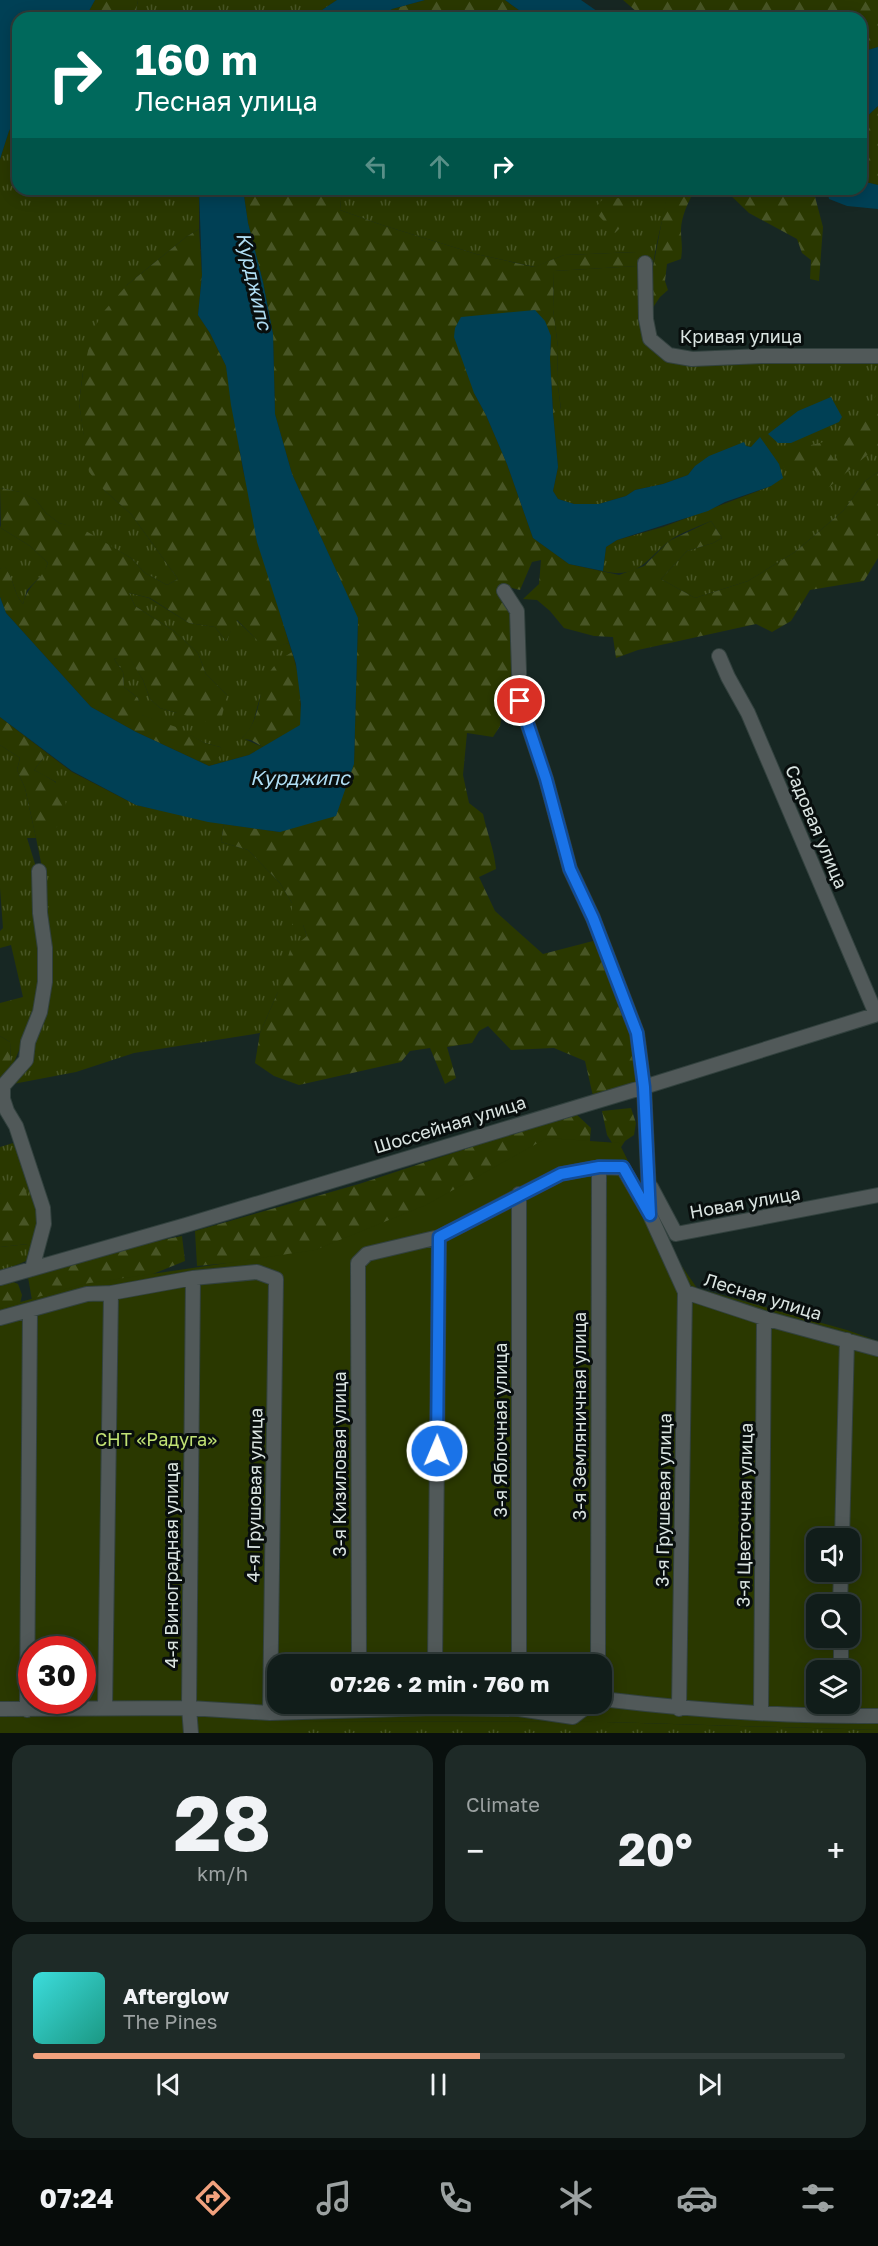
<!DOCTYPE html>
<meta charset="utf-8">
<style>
body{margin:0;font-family:"Golos Text",sans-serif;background:#1e2a27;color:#f1f3f6;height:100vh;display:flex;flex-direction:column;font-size:22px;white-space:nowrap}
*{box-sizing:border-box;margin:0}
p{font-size:20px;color:#9ca2a2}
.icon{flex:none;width:33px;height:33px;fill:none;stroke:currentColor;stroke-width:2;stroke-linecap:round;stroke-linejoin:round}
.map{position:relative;height:1733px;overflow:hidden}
.sheet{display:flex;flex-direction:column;gap:12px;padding:12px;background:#09100e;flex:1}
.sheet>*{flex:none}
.guide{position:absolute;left:12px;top:12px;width:855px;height:183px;border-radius:18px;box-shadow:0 3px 15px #0003,0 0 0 2px #303b39;background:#00695c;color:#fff;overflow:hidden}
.fabs{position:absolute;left:806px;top:1528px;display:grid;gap:12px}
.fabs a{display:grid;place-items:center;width:54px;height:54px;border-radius:12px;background:#111d1a;box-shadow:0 3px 15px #0003,0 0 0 2px #303b39;font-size:30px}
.speed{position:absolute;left:18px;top:1636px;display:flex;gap:12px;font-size:30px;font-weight:700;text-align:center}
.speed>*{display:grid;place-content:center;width:78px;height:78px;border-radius:50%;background:#111d1a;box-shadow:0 3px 15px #0003,0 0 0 2px #303b39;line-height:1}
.speed .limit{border:9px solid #d22;background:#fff;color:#111}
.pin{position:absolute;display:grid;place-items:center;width:51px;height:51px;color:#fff;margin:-26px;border:3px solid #fff;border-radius:50%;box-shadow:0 2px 6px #0007}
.me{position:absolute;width:66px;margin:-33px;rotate:1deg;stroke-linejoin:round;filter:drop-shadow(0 0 4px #0008)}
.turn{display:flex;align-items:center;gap:21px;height:126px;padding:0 24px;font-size:27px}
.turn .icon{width:78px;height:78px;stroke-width:2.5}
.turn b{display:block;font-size:42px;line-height:51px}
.lanes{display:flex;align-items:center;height:57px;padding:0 24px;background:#0003;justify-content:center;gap:30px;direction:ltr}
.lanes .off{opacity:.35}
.big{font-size:45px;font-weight:700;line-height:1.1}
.sheet .widget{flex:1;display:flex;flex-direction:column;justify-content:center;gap:9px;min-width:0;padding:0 21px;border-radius:18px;background:#1e2a27}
.sheet .dial{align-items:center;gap:0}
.dial b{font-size:78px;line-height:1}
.song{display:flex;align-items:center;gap:18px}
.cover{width:72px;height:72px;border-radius:9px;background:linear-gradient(135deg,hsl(180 70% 55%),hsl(170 70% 35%))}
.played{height:6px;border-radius:3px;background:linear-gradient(90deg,#f1a17d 55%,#303b39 55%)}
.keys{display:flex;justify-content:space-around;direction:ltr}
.heat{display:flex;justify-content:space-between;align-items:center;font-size:33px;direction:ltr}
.sheet .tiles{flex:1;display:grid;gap:12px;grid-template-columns:1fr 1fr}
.widget:last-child{grid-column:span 2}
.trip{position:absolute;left:267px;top:1654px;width:345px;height:60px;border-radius:18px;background:#111d1a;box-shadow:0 3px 15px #0003,0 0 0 2px #303b39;font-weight:700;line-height:60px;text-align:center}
.tabs{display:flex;height:96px;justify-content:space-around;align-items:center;background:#070c0a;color:#9ca2a2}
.tabs .icon{width:42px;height:42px}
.tabs .on{color:#f1a17d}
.tabs b{font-size:27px;color:#f1f3f6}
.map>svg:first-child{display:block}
.grass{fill:url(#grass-tufts)}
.forest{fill:url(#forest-firs)}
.green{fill:#2a3800;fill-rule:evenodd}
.water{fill:#004055}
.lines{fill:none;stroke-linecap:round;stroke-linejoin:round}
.minor-casing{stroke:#32413e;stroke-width:16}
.minor{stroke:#515959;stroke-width:14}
.route-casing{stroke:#114b97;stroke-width:15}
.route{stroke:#1a73e8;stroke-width:10}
.labels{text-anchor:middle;stroke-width:6;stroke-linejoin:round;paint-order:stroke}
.street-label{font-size:18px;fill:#dae4e1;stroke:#080e0d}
.park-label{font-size:18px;fill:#c1e274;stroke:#080e0d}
.water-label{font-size:20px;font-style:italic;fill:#afddf3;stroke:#080e0d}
</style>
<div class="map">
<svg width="878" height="1733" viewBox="0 0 878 1733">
<defs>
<pattern id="grass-tufts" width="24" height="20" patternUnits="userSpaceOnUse" patternTransform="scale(1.5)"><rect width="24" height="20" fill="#2a3800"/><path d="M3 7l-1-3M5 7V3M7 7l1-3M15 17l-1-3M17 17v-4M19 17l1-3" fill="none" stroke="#485525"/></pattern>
<pattern id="forest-firs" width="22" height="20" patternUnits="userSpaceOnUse" patternTransform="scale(1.5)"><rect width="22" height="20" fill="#2a3800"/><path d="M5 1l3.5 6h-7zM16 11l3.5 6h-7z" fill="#485525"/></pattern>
</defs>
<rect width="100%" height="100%" fill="#172723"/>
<!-- grass -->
<path class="grass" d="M 138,0 L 337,0 L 310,18 L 135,18 Z
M 18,115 L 18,189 L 199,189 L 199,229 L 186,237 L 127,285 L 83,372 L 79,403 L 84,435 L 104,490 L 131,514 L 178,579 L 167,585 L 145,573 L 131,558 L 81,529 L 59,523 L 46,513 L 36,500 L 20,492 L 0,488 L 0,159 L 9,131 Z
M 342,189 L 668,189 C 665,215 656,240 653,266 C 650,291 648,315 647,340 L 684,364 L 878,360 L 878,472 L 865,481 L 844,510 L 795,552 L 748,581 L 695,598 L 661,579 L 687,551 L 713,543 L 722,538 L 711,521 C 697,527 679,533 668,542 C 644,562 638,579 603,571 L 606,547 L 617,540 L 663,527 L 771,486 L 751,447 L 746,446 L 695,466 L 688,475 L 663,484 L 635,490 L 626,496 L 599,504 L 574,504 L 558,499 L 553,491 L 558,467 L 553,413 L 561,409 L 557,379 L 558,347 L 553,309 L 554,271 L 637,266 L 637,252 L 564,255 L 535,267 L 476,254 L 382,225 L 340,210 Z
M 0,525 L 1,528 L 30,546 L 48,563 L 44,573 L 27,590 L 23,604 C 13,593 14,578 5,567 L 0,569 Z
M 129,593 L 149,598 L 189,623 L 215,627 L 226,641 L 236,620 L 267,649 L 289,643 L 292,652 C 274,663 266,681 259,701 C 254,717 255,726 242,738 L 263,747 L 249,755 L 209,766 L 223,752 L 220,747 L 205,743 L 176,728 L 141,715 L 138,698 L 124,687 L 123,672 L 114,659 L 128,655 L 143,680 L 150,699 L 160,708 L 177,713 L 227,695 L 206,674 L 198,653 L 174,631 L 135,606 Z
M 0,745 L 20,758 L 17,770 L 25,788 L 36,838 L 56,782 L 34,770 L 47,753 L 72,772 L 136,805 L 224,824 L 221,842 L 248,850 L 280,883 L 292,903 L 292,925 L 303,925 L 307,936 L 277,994 L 260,1033 L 134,1053 L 76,1072 L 13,1084 L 43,1016 L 44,877 L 36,838 L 27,838 L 36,867 L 40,934 L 39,975 L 33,1018 L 11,1069 L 10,1042 L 0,1036 L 0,1003 L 23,997 L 11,945 L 0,948 L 0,931 L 3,928 L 0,888 Z
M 13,1143 L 37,1201 L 39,1225 L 34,1247 L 26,1261 L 0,1272 L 0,1247 L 28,1244 L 6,1193 L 0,1194 L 0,1147 Z
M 306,1721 L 606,1722 L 878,1730 L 878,1733 L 306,1733 Z"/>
<!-- forest -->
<path class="forest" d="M 95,0 L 138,0 L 135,18 L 85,18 Z
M 425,0 L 505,0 L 530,18 L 381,18 L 392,9 Z
M 623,0 L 878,0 L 878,47 L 861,52 L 861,18 L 644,18 Z
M 878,106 L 878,185 L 861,181 L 861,122 Z
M 243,189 L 342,189 L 340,210 L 382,225 L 476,254 L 534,267 L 564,255 L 637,252 L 638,266 L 554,271 L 553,309 L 558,347 L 557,379 L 561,410 L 553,413 L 550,359 L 551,336 L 474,393 L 486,415 L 507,464 L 533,538 L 569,564 L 619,575 L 644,566 L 669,541 L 711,521 L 722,538 L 713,543 L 687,551 L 661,579 L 695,598 L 748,581 L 795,552 L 844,510 L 865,481 L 878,472 L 878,558 L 864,581 L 810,590 L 791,621 L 772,632 L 756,624 L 638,650 L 616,658 L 613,637 L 594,636 L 564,628 L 550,611 L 537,600 L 523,599 L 539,584 L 541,560 L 532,562 L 520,590 L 504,586 L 500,596 L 512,617 L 514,653 L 512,689 L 505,699 L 500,726 L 493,737 L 467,733 L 463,775 L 469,803 L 483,814 C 487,833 494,849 496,869 L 479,877 L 495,911 L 543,954 L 593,941 L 620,998 L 633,1040 L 638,1082 L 593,1096 L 585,1061 L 554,1048 L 511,1050 L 488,1026 L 479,1031 L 472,1043 L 447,1047 L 456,1078 L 445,1084 L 430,1048 L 410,1051 L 401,1062 L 299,1085 L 274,1076 L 255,1063 L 260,1033 L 277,994 L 290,950 L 307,936 L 303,925 L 292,925 L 292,903 L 280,883 L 248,850 L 221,842 L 224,824 L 280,832 L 354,764 L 358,619 L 292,474 L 275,414 L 273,334 L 263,282 L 248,223 Z
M 668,189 L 696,189 C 689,199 681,217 681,230 C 681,241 683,246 681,259 L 667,264 L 665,281 L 668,290 L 660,297 L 652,309 L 648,304 L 653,286 L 653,267 Z
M 724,189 L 810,189 L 814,193 L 823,227 L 819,281 L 810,279 L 811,260 L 802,253 L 797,239 L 749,213 Z
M 622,198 L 627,204 C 626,218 625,224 615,233 L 599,216 L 596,207 L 603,199 Z
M 199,229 L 202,275 L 198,315 L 210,333 L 226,366 L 243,470 L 271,583 L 289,643 L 267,650 L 237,620 L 226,641 L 215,627 L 189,623 L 150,598 L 129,593 L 135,606 L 174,631 L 198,653 L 206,674 L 227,695 L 222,716 L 207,722 L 160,708 L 150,699 L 143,680 L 128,656 L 114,659 L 123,672 L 124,687 L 138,698 L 142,715 L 176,727 L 205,743 L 220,747 L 224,752 L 209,766 L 136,732 L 91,707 L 6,613 L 0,597 L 0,569 L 5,566 C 14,578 13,593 23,604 C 29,582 41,582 48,563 L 30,546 L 1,528 L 0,488 L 21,492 L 36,500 L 46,513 L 59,523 L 81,528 L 131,558 L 145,573 L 167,585 L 178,579 L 131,514 L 104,490 L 89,472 L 79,403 L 83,372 L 93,330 L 105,310 L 127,285 L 186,237 Z
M 878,392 L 878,446 L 828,488 L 814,469 L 786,471 L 774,449 L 789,450 L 824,442 L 834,460 Z
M 292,652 C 300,675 301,701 301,725 L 263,747 L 251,740 L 241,739 C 270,712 248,677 292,652 Z
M 0,717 L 47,753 L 34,770 C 65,786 64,786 68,821 L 36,838 L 25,788 L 17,770 L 20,758 L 0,745 Z
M 0,1036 L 10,1042 L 11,1069 L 0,1078 Z
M 631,1108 L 636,1123 L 634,1135 L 625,1141 L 618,1152 L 607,1135 L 602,1111 Z
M 575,1113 L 591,1128 L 589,1152 L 365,1250 L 197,1266 L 195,1231 L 359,1184 Z
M 23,1183 L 34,1216 L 28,1244 L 0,1247 L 0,1194 Z
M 182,1236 L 185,1261 L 148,1276 L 33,1306 L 28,1277 L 137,1245 Z
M 9,1280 L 18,1284 L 22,1295 L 19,1308 L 0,1313 L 0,1283 Z"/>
<!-- green -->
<path class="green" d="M 547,1138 L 619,1143 L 681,1265 L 697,1288 L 847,1330 L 878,1341 L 878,1730 L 606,1722 L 306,1721 L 306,1733 L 0,1733 L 0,1308 L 83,1284 L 315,1250 L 426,1205 ZM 816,1539 L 849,1539 L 849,1572 L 816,1572 ZM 816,1605 L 849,1605 L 849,1638 L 816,1638 ZM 32,1650 L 82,1650 L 82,1701 L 32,1701 ZM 278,1665 L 602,1665 L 602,1704 L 278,1704 ZM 816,1671 L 849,1671 L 849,1704 L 816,1704 Z"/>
<!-- water -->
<path class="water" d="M 0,0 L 95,0 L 85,18 L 18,18 L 18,115 L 9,131 L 0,159 Z
M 337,0 L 425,0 L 392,9 L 381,18 L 310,18 Z
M 505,0 L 581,0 L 607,18 L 530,18 Z
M 878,47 L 878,106 L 861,122 L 861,52 Z
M 861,181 L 878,185 L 878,209 L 847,206 L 829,199 L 827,189 L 861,189 Z
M 199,189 L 243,189 L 248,223 L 263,282 L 273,334 L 275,414 L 292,474 L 358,618 L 354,764 L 336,816 L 280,832 L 208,822 L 136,805 L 72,771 L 0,717 L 0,597 L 6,613 L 91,707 L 136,732 L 209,766 L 249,755 L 300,725 L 301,704 L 296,664 L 257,542 L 231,405 L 226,366 L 210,333 L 198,315 L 202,275 Z
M 535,310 L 545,321 L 551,336 L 550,359 L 553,413 L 558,467 L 553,491 L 558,499 L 574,504 L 599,504 L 626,496 L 635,490 L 663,484 L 688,475 L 695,466 L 709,456 L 744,442 L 746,446 L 751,447 L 760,437 L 779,464 L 783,478 L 771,486 L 725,502 L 708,511 L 617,540 L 606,547 L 603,571 L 569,564 L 533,538 L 507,464 L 486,415 L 474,393 L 454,337 L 455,328 L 461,317 Z
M 831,397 L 842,417 L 839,422 L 791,443 L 778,443 L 768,434 L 798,411 Z"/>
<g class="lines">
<defs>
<path id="minor" d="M 645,263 L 646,319 L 650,339 L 669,355 L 692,359 L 762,356 L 878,356
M 504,591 L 517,611 L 520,701 L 546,779 L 570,869 L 593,918 L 637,1033 L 644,1087 L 650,1215 L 685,1292 L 679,1709
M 719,656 L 728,677 L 748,713 L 876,1014
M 651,1187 L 676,1234 L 878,1195
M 519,1194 L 519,1665
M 32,1269 L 44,1224 L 43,1208 L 16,1126 L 7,1111 L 3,1099 L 3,1086 L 26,1060 L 28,1042 L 40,1012 L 45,982 L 45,948 L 40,913 L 39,871
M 0,1278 L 186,1225 L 644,1087 L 878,1014
M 685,1292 L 764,1318 L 878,1349
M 0,1318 L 87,1294 L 111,1293 L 193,1278 L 257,1272 L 276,1279 L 270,1713
M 842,1539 L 847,1340
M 840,1605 L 841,1572
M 841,1638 L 841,1671
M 359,1665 L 358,1263 L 367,1254 L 439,1237 L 561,1174 L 599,1167 L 623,1168 L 649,1213
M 435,1665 L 439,1237
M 598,1665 L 599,1167
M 602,1699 C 693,1710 786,1717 878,1716
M 105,1708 L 111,1293
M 0,1709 L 189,1708 L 270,1713 L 434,1708 L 519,1709 L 573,1717 L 590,1704
M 27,1710 L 30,1310
M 761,1712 L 764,1318
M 191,1733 L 189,1708 L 193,1278"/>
</defs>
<!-- minor casing -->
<use href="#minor" class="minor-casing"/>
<!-- minor -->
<use href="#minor" class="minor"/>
</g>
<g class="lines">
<defs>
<path id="route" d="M 437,1451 L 439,1237 L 561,1174 L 599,1167 L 623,1167 L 650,1215 L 644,1087 L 637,1033 L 593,918 L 570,869 L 546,779 L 520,701"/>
</defs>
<!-- route casing -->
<use href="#route" class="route-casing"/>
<!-- route -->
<use href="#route" class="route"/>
</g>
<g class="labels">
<!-- street labels -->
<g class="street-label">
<text x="741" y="343">Кривая улица</text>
<text transform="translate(816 827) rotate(67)" y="6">Садовая улица</text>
<text transform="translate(450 1125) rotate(-17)" y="6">Шоссейная улица</text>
<text transform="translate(745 1203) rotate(-10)" y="6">Новая улица</text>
<text transform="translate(763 1297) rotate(17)" y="6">Лесная улица</text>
<text transform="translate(580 1416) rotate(-90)" y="6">3-я Земляничная улица</text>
<text transform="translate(501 1430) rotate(-90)" y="6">3-я Яблочная улица</text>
<text transform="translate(340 1464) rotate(-90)" y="6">3-я Кизиловая улица</text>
<text transform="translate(255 1495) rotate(-89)" y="6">4-я Грушовая улица</text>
<text transform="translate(664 1500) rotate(-89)" y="6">3-я Грушевая улица</text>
<text transform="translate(745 1515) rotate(-89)" y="6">3-я Цветочная улица</text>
<text transform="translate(172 1565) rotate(-90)" y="6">4-я Виноградная улица</text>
</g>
<!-- park labels -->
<g class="park-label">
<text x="156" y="1446">СНТ «Радуга»</text>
</g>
<!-- water labels -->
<g class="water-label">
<text transform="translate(254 281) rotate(77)" y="7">Курджипс</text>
<text x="300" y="785">Курджипс</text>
</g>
</g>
</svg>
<div class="fabs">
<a><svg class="icon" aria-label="sound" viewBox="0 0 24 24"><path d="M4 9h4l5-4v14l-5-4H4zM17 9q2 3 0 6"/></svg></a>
<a><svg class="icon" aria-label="search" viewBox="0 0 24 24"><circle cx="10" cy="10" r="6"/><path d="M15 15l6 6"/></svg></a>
<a><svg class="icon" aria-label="layers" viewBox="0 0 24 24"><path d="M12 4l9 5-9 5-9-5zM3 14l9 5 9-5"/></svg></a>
</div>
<div class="speed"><div class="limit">30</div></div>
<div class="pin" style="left:520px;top:701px;background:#d93025"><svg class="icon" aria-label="arrive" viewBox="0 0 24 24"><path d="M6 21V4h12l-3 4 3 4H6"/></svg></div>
<svg class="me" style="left:437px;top:1451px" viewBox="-20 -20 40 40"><circle r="17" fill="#1a73e8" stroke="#fff" stroke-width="3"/><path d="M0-11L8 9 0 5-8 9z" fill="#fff"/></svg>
<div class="trip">07:26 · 2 min · 760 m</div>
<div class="guide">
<div class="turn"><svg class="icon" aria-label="right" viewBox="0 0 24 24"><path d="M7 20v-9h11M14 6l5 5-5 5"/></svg><div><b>160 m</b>Лесная улица</div></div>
<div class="lanes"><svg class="icon off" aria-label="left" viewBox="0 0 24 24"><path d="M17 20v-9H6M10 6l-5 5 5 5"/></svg><svg class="icon off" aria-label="ahead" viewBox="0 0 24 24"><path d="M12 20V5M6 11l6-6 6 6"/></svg><svg class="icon" aria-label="right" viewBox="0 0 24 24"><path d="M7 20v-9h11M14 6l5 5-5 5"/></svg></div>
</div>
</div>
<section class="sheet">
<div class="tiles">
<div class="widget dial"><b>28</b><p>km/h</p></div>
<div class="widget"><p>Climate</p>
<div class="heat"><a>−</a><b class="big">20°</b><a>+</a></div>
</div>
<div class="widget">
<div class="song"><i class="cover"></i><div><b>Afterglow</b><p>The Pines</p></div></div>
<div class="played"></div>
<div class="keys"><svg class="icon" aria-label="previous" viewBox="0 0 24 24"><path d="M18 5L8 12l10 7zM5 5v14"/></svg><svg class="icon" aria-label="pause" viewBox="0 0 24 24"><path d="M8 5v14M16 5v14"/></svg><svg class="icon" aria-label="next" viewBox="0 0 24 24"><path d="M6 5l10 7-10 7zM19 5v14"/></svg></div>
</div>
</div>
</section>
<nav class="tabs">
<b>07:24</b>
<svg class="icon on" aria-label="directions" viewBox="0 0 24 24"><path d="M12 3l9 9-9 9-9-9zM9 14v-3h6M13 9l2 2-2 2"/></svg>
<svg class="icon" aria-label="music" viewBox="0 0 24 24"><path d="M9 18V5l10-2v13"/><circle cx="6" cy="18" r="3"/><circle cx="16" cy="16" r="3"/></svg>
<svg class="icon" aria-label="phone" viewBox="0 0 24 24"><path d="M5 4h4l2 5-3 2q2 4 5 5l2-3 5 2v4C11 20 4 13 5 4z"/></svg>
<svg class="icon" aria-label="climate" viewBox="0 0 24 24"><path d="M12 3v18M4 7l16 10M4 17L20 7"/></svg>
<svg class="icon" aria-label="car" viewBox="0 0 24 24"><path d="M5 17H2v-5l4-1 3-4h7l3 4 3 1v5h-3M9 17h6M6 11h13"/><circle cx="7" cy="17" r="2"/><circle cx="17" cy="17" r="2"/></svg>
<svg class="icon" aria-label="filters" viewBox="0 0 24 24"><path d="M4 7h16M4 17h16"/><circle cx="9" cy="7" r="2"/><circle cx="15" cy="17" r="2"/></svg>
</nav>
